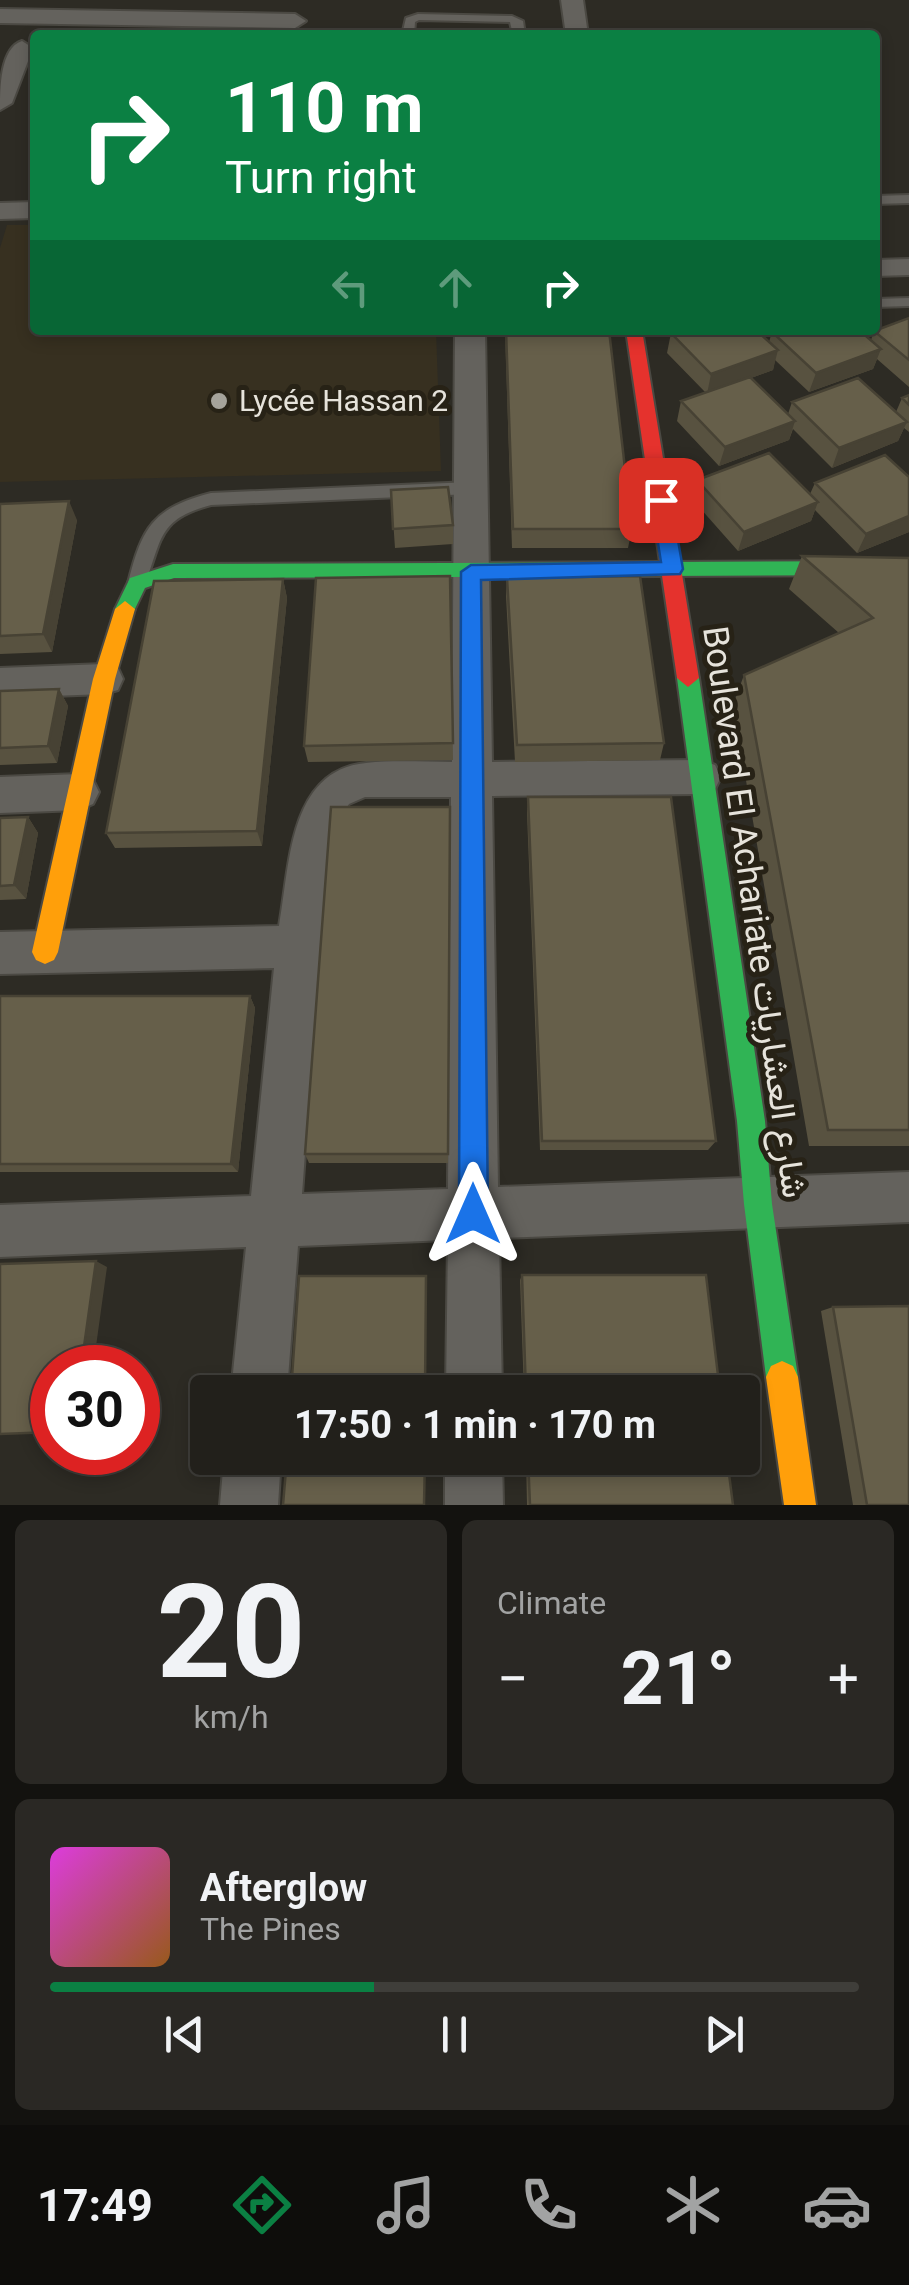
<!DOCTYPE html>
<meta charset="utf-8">
<style>
body{margin:0;font-family:Roboto,Vazirmatn,sans-serif;background:#2a2824;color:#f1f3f6;height:100vh;display:flex;flex-direction:column;font-size:38px;white-space:nowrap}
*{box-sizing:border-box;margin:0}
p{font-size:32px;color:#a2a3a3}
.icon{flex:none;width:55px;height:55px;fill:none;stroke:currentColor;stroke-width:2;stroke-linecap:round;stroke-linejoin:round}
.map{position:relative;height:1505px;overflow:hidden}
.side{display:flex;flex-direction:column;gap:15px;padding:15px;background:#13120f;flex:1}
.side>*{flex:none}
.guide{position:absolute;left:30px;top:30px;width:850px;height:305px;border-radius:10px;box-shadow:0 5px 15px #0003,0 0 0 2px #3f3e3a;background:#0b8043;color:#fff;overflow:hidden}
.speed{position:absolute;left:30px;top:1345px;display:flex;gap:20px;font-size:50px;font-weight:700;text-align:center}
.speed>*{display:grid;place-content:center;width:130px;height:130px;border-radius:50%;background:#22201b;box-shadow:0 5px 15px #0003,0 0 0 2px #3f3e3a;line-height:1}
.speed .limit{border:15px solid #d22;background:#fff;color:#111}
.pin{position:absolute;display:grid;place-items:center;width:85px;height:85px;color:#fff;margin:-42px;border-radius:20px;box-shadow:0 5px 15px #0006}
.me{position:absolute;width:110px;margin:-55px;rotate:0deg;stroke-linejoin:round;filter:drop-shadow(0 0 8px #0008)}
.turn{display:flex;align-items:center;gap:35px;height:210px;padding:0 30px;font-size:45px}
.turn .icon{width:130px;height:130px;stroke-width:2.5}
.turn b{display:block;font-size:70px;line-height:85px}
.lanes{display:flex;align-items:center;height:95px;padding:0 30px;background:#0003;justify-content:center;gap:50px;direction:ltr}
.lanes .off{opacity:.35}
.big{font-size:75px;font-weight:700;line-height:1.1}
.side .widget{flex:1;display:flex;flex-direction:column;justify-content:center;gap:15px;min-width:0;padding:0 35px;border-radius:15px;background:#2a2824}
.side .dial{align-items:center;gap:0}
.dial b{font-size:130px;line-height:1}
.song{display:flex;align-items:center;gap:30px}
.cover{width:120px;height:120px;border-radius:15px;background:linear-gradient(135deg,hsl(300 70% 55%),hsl(30 70% 35%))}
.played{height:10px;border-radius:5px;background:linear-gradient(90deg,#0b8043 40%,#3f3e3a 40%)}
.keys{display:flex;justify-content:space-around;direction:ltr}
.heat{display:flex;justify-content:space-between;align-items:center;font-size:55px;direction:ltr}
.side .tiles{flex:1;display:grid;gap:15px;grid-template-columns:1fr 1fr}
.widget:last-child{grid-column:span 2}
.trip{position:absolute;left:190px;top:1375px;width:570px;height:100px;border-radius:10px;background:#22201b;box-shadow:0 5px 15px #0003,0 0 0 2px #3f3e3a;font-weight:700;line-height:100px;text-align:center}
.menu{display:flex;height:160px;justify-content:space-around;align-items:center;background:#0e0d0b;color:#a2a3a3}
.menu .icon{width:70px;height:70px}
.menu .on{color:#0b8043}
.menu b{font-size:45px;color:#f1f3f6}
.map>svg:first-child{display:block}
.built{fill:#373020}
.lines{fill:none;stroke-linecap:round;stroke-linejoin:round}
.lane-casing{stroke:#4b4943;stroke-width:4}
.street-casing{stroke:#4b4943;stroke-width:4}
.fast-casing{stroke:#4b4943;stroke-width:4}
.slow-casing{stroke:#4b4943;stroke-width:4}
.jam-casing{stroke:#4b4943;stroke-width:4}
.lane{fill:#64625d;fill-rule:evenodd}
.street{fill:#64625d;fill-rule:evenodd}
.fast{fill:#30b455;fill-rule:evenodd}
.slow{fill:#ff9f0a;fill-rule:evenodd}
.jam{fill:#e5322d;fill-rule:evenodd}
.wall{fill:#585240}
.shaded-wall{fill:#474234}
.building{fill:#665f4a;stroke:#474234;stroke-width:2.5}
.route{fill:#1a73e8;stroke:#114b97;stroke-width:2.5}
.poi-dot{fill:#a5a39b;stroke:#272216;stroke-width:4}
.labels{text-anchor:middle;stroke-width:10;stroke-linejoin:round;paint-order:stroke}
.far-poi-label{font-size:30px;fill:#e6e3db;stroke:#272216;text-anchor:start}
.street-label{font-size:35px;fill:#e6e3db;stroke:#272216}
</style>
<div class="map">
<svg width="909" height="1505" viewBox="0 0 909 1505">
<rect width="100%" height="100%" fill="#2d2b24"/>
<!-- built -->
<path class="built" d="M 7,225 L 35,225 L 35,330 L 436,330 L 441,471 L 0,482 L 0,248 Z"/>
<g class="lines">
<defs>
<path id="lane" d="M 418,14 L 512,16 L 523,21 L 525,35 L 513,35 L 510,22 L 419,20 L 415,22 L 414,35 L 402,35 L 406,18 Z
M 909,195 L 909,203 L 875,204 L 875,196 Z
M 909,298 L 909,306 L 875,307 L 875,299 Z
M 471,482 L 479,488 L 471,494 L 211,505 C 154,520 163,543 143,588 L 131,588 L 128,583 C 142,527 153,508 211,493 Z"/>
<path id="street" d="M 561,0 L 583,0 L 588,35 L 566,35 Z
M 0,9 L 295,14 L 306,21 L 295,28 L 0,23 Z
M 22,41 L 33,48 L 12,103 L 0,110 C 0,89 0,48 22,41 Z
M 35,202 L 35,218 L 0,219 L 0,203 Z
M 909,259 L 909,275 L 875,276 L 875,260 Z
M 455,330 L 485,330 L 492,762 L 701,760 L 715,765 L 721,777 L 715,789 L 701,794 L 492,796 L 498,1187 L 909,1172 L 909,1222 L 499,1238 L 502,1392 L 446,1392 L 448,1240 L 298,1246 L 287,1392 L 231,1392 L 246,1247 L 0,1257 L 0,1205 L 251,1196 L 274,968 L 0,974 L 0,932 L 279,926 C 290,867 288,770 366,763 C 394,760 423,762 452,762 ZM 365,797 L 451,797 L 448,1189 L 302,1194 L 320,947 L 341,817 L 349,804 Z
M 104,664 L 118,668 L 123,679 L 118,690 L 104,694 L 0,698 L 0,668 Z
M 79,774 L 93,780 L 99,792 L 93,804 L 79,810 L 0,813 L 0,777 Z
M 224,1458 L 281,1458 L 278,1505 L 220,1505 Z
M 445,1458 L 502,1458 L 503,1505 L 445,1505 Z"/>
<path id="fast" d="M 909,561 L 909,575 L 174,578 L 145,588 L 132,615 L 118,615 L 115,609 L 130,578 L 173,564 Z
M 688,669 L 699,678 L 765,1121 L 772,1204 L 798,1377 L 793,1388 L 782,1393 L 771,1388 L 766,1377 L 744,1204 L 737,1121 L 677,678 Z"/>
<path id="slow" d="M 125,601 L 135,609 L 115,679 L 58,952 L 54,960 L 45,964 L 36,960 L 32,952 L 93,679 L 115,609 Z
M 782,1361 L 793,1366 L 798,1377 L 816,1505 L 784,1505 L 766,1377 L 771,1366 Z"/>
<path id="jam" d="M 626,330 L 642,330 L 699,678 L 688,687 L 677,678 Z"/>
</defs>
<!-- lane casing -->
<use href="#lane" class="lane-casing"/>
<!-- street casing -->
<use href="#street" class="street-casing"/>
<!-- fast casing -->
<use href="#fast" class="fast-casing"/>
<!-- slow casing -->
<use href="#slow" class="slow-casing"/>
<!-- jam casing -->
<use href="#jam" class="jam-casing"/>
<!-- lane -->
<use href="#lane" class="lane"/>
<!-- street -->
<use href="#street" class="street"/>
<!-- fast -->
<use href="#fast" class="fast"/>
<!-- slow -->
<use href="#slow" class="slow"/>
<!-- jam -->
<use href="#jam" class="jam"/>
</g>
<!-- wall -->
<path class="wall" d="M 909,318 L 909,387 L 877,359 L 873,369 L 809,392 L 775,360 L 773,370 L 751,378 L 788,414 L 792,402 L 896,412 L 902,398 L 909,395 L 909,432 L 904,428 L 898,441 L 832,468 L 793,429 L 789,440 L 719,466 L 677,421 L 681,401 L 706,393 L 667,353 L 671,333 L 769,342 L 772,332 L 871,340 L 874,331 Z
M 505,330 L 609,330 L 632,529 L 628,548 L 512,548 Z
M 909,477 L 909,532 L 857,553 L 815,510 L 811,521 L 738,551 L 692,499 L 697,480 L 810,494 L 815,483 Z
M 391,490 L 453,525 L 453,544 L 395,548 Z
M 0,504 L 77,520 L 52,652 L 0,654 Z
M 802,556 L 909,558 L 909,1146 L 809,1146 L 733,705 L 744,675 L 839,633 L 789,589 Z
M 450,576 L 453,760 L 308,762 L 304,746 Z
M 507,578 L 664,743 L 660,760 L 515,762 L 506,596 Z
M 283,579 L 287,598 L 262,846 L 115,848 L 106,833 Z
M 59,689 L 68,706 L 57,763 L 0,765 L 0,691 Z
M 528,797 L 716,1141 L 708,1150 L 540,1150 L 527,813 Z
M 28,817 L 38,833 L 26,899 L 0,900 L 0,818 Z
M 450,823 L 448,1163 L 309,1163 L 305,1154 Z
M 0,996 L 250,996 L 255,1008 L 238,1172 L 0,1172 Z
M 522,1275 L 720,1392 L 524,1392 L 520,1280 Z
M 833,1307 L 909,1505 L 853,1505 L 821,1311 Z
M 526,1458 L 727,1458 L 733,1505 L 527,1505 Z"/>
<!-- shaded-wall -->
<path class="shaded-wall" d="M 881,349 L 873,369 L 809,392 L 816,373 Z
M 778,350 L 773,370 L 707,394 L 711,374 Z
M 795,421 L 789,440 L 719,466 L 725,447 Z
M 907,422 L 898,441 L 832,468 L 839,448 Z
M 69,501 L 77,520 L 52,652 L 43,634 Z
M 818,502 L 811,521 L 738,551 L 744,532 Z
M 909,516 L 909,532 L 857,553 L 866,534 Z
M 283,579 L 287,598 L 262,846 L 257,831 Z
M 59,689 L 68,706 L 57,763 L 48,746 Z
M 28,817 L 38,833 L 26,899 L 14,885 Z
M 250,996 L 255,1008 L 238,1172 L 231,1164 Z
M 96,1261 L 107,1267 L 93,1368 L 81,1368 Z"/>
<!-- building -->
<path class="building" d="M 909,318 L 909,360 L 874,331 Z
M 506,330 L 609,330 L 632,529 L 513,529 Z
M 679,330 L 756,330 L 778,350 L 711,374 L 671,333 Z
M 777,330 L 859,330 L 881,349 L 816,373 L 772,332 Z
M 750,377 L 795,421 L 725,447 L 681,401 Z
M 858,378 L 907,422 L 839,448 L 792,402 Z
M 909,395 L 909,405 L 902,398 Z
M 769,453 L 818,502 L 744,532 L 697,480 Z
M 885,455 L 909,477 L 909,516 L 866,534 L 815,483 Z
M 448,487 L 453,525 L 393,529 L 391,490 Z
M 69,501 L 43,634 L 0,636 L 0,504 Z
M 802,556 L 909,558 L 909,1130 L 828,1130 L 744,675 L 873,618 Z
M 450,576 L 453,743 L 304,746 L 316,578 Z
M 640,576 L 664,743 L 517,745 L 507,578 Z
M 283,579 L 257,831 L 106,833 L 154,581 Z
M 59,689 L 48,746 L 0,748 L 0,691 Z
M 528,797 L 671,797 L 716,1141 L 542,1141 Z
M 331,807 L 450,807 L 448,1154 L 305,1154 Z
M 28,817 L 14,885 L 0,886 L 0,818 Z
M 0,996 L 250,996 L 231,1164 L 0,1164 Z
M 96,1261 L 81,1368 L 52,1368 L 52,1432 L 0,1434 L 0,1264 Z
M 522,1275 L 706,1275 L 720,1392 L 526,1392 Z
M 299,1276 L 426,1276 L 425,1392 L 291,1392 Z
M 909,1306 L 909,1505 L 867,1505 L 833,1307 Z
M 287,1458 L 425,1458 L 424,1505 L 283,1505 Z
M 528,1458 L 727,1458 L 733,1505 L 530,1505 Z"/>
<!-- route -->
<path class="route" d="M 661,493 L 671,500 L 683,569 L 680,574 L 481,580 L 488,1214 L 484,1224 L 473,1228 L 463,1224 L 459,1214 L 461,572 L 471,565 L 661,562 L 651,500 Z"/>
<!-- markers -->
<circle class="poi-dot" cx="219" cy="401" r="10"/>
<g class="labels">
<!-- far-poi labels -->
<g class="far-poi-label">
<text x="239" y="411">Lycée Hassan 2</text>
</g>
<!-- street labels -->
<g class="street-label">
<text transform="translate(755 912) rotate(82)" y="12">Boulevard El Achariate شارع العشاريات</text>
</g>
</g>
</svg>
<div class="speed"><div class="limit">30</div></div>
<div class="pin" style="left:661px;top:500px;background:#d93025"><svg class="icon" aria-label="arrive" viewBox="0 0 24 24"><path d="M6 21V4h12l-3 4 3 4H6"/></svg></div>
<svg class="me" style="left:473px;top:1214px" viewBox="-20 -20 40 40"><path d="M0-17L14 15 0 8-14 15z" fill="#1a73e8" stroke="#fff" stroke-width="4"/></svg>
<div class="trip">17:50 · 1 min · 170 m</div>
<div class="guide">
<div class="turn"><svg class="icon" aria-label="right" viewBox="0 0 24 24"><path d="M7 20v-9h11M14 6l5 5-5 5"/></svg><div><b>110 m</b>Turn right</div></div>
<div class="lanes"><svg class="icon off" aria-label="left" viewBox="0 0 24 24"><path d="M17 20v-9H6M10 6l-5 5 5 5"/></svg><svg class="icon off" aria-label="ahead" viewBox="0 0 24 24"><path d="M12 20V5M6 11l6-6 6 6"/></svg><svg class="icon" aria-label="right" viewBox="0 0 24 24"><path d="M7 20v-9h11M14 6l5 5-5 5"/></svg></div>
</div>
</div>
<section class="side">
<div class="tiles">
<div class="widget dial"><b>20</b><p>km/h</p></div>
<div class="widget"><p>Climate</p>
<div class="heat"><a>−</a><b class="big">21°</b><a>+</a></div>
</div>
<div class="widget">
<div class="song"><i class="cover"></i><div><b>Afterglow</b><p>The Pines</p></div></div>
<div class="played"></div>
<div class="keys"><svg class="icon" aria-label="previous" viewBox="0 0 24 24"><path d="M18 5L8 12l10 7zM5 5v14"/></svg><svg class="icon" aria-label="pause" viewBox="0 0 24 24"><path d="M8 5v14M16 5v14"/></svg><svg class="icon" aria-label="next" viewBox="0 0 24 24"><path d="M6 5l10 7-10 7zM19 5v14"/></svg></div>
</div>
</div>
</section>
<nav class="menu">
<b>17:49</b>
<svg class="icon on" aria-label="directions" viewBox="0 0 24 24"><path d="M12 3l9 9-9 9-9-9zM9 14v-3h6M13 9l2 2-2 2"/></svg>
<svg class="icon" aria-label="music" viewBox="0 0 24 24"><path d="M9 18V5l10-2v13"/><circle cx="6" cy="18" r="3"/><circle cx="16" cy="16" r="3"/></svg>
<svg class="icon" aria-label="phone" viewBox="0 0 24 24"><path d="M5 4h4l2 5-3 2q2 4 5 5l2-3 5 2v4C11 20 4 13 5 4z"/></svg>
<svg class="icon" aria-label="climate" viewBox="0 0 24 24"><path d="M12 3v18M4 7l16 10M4 17L20 7"/></svg>
<svg class="icon" aria-label="car" viewBox="0 0 24 24"><path d="M5 17H2v-5l4-1 3-4h7l3 4 3 1v5h-3M9 17h6M6 11h13"/><circle cx="7" cy="17" r="2"/><circle cx="17" cy="17" r="2"/></svg>
</nav>
